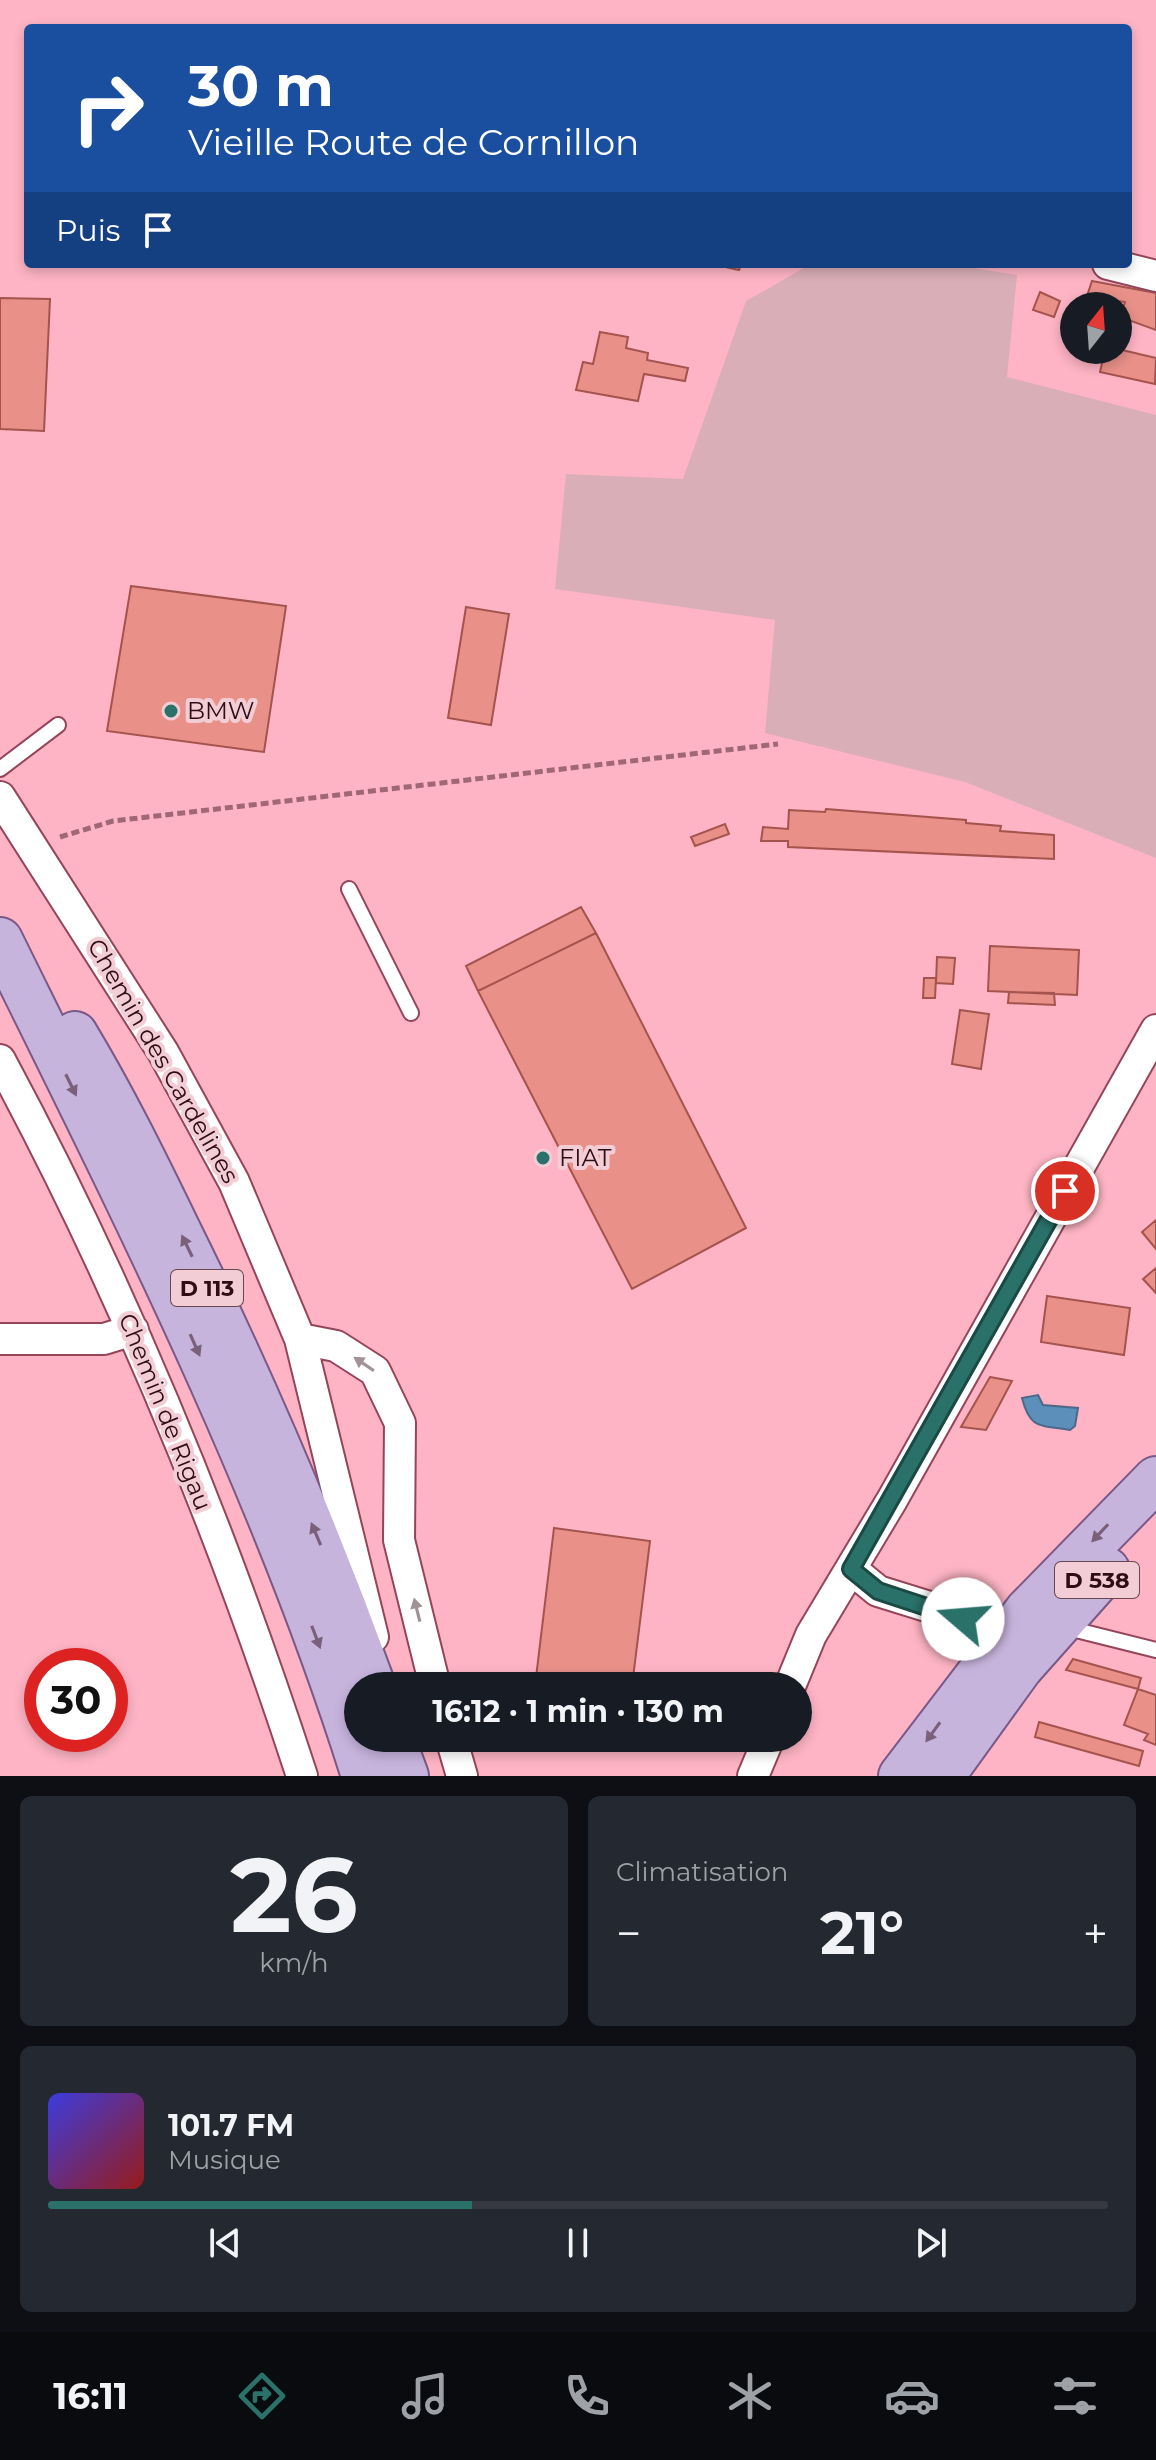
<!DOCTYPE html>
<html lang="fr">
<meta charset="utf-8">
<style>
body{margin:0;font-family:Montserrat,sans-serif;background:#242831;color:#f1f3f6;height:100vh;display:flex;flex-direction:column;font-size:30px;white-space:nowrap}
*{box-sizing:border-box;margin:0}
p{font-size:26px;color:#9ea1a6}
.icon{flex:none;width:44px;height:44px;fill:none;stroke:currentColor;stroke-width:2;stroke-linecap:round;stroke-linejoin:round}
.map{position:relative;height:1776px;overflow:hidden}
.drawer{display:flex;flex-direction:column;gap:20px;padding:20px;background:#0d0f14;flex:1}
.drawer>*{flex:none}
.top-card{position:absolute;left:24px;top:24px;width:1108px;height:244px;border-radius:8px;box-shadow:0 4px 12px #0003;background:#1a4fa0;color:#fff;overflow:hidden}
.needle{width:52px;rotate:17deg}
.buttons{position:absolute;left:1060px;top:292px;display:grid;gap:16px}
.buttons a{display:grid;place-items:center;width:72px;height:72px;border-radius:50%;background:#171b24;box-shadow:0 4px 12px #0003;font-size:40px}
.speed{position:absolute;left:24px;top:1648px;display:flex;gap:16px;font-size:40px;font-weight:700;text-align:center}
.speed>*{display:grid;place-content:center;width:104px;height:104px;border-radius:50%;background:#171b24;box-shadow:0 4px 12px #0003;line-height:1}
.speed .limit{border:12px solid #d22;background:#fff;color:#111}
.pin{position:absolute;display:grid;place-items:center;width:68px;height:68px;color:#fff;margin:-34px;border:4px solid #fff;border-radius:50%;box-shadow:0 2px 8px #0007}
.me{position:absolute;width:88px;margin:-44px;rotate:288deg;stroke-linejoin:round;filter:drop-shadow(0 0 6px #0008)}
.turn{display:flex;align-items:center;gap:28px;height:168px;padding:0 32px;font-size:36px}
.turn .icon{width:104px;height:104px;stroke-width:2.5}
.turn b{display:block;font-size:56px;line-height:68px}
.then{display:flex;align-items:center;height:76px;padding:0 32px;background:#0003;gap:16px;font-size:30px}
.big{font-size:60px;font-weight:700;line-height:1.1}
.drawer .tile{flex:1;display:flex;flex-direction:column;justify-content:center;gap:12px;min-width:0;padding:0 28px;border-radius:12px;background:#242831}
.drawer .dial{align-items:center;gap:0}
.dial b{font-size:104px;line-height:1}
.song{display:flex;align-items:center;gap:24px}
.cover{width:96px;height:96px;border-radius:12px;background:linear-gradient(135deg,hsl(240 70% 55%),hsl(0 70% 35%))}
.played{height:8px;border-radius:4px;background:linear-gradient(90deg,#297169 40%,#363941 40%)}
.keys{display:flex;justify-content:space-around;direction:ltr}
.heat{display:flex;justify-content:space-between;align-items:center;font-size:44px;direction:ltr}
.drawer .tiles{flex:1;display:grid;gap:20px;grid-template-columns:1fr 1fr}
.tile:last-child{grid-column:span 2}
.trip{position:absolute;left:344px;top:1672px;width:468px;height:80px;border-radius:40px;background:#171b24;box-shadow:0 4px 12px #0003;font-weight:700;line-height:80px;text-align:center}
.menu{display:flex;height:128px;justify-content:space-around;align-items:center;background:#090b0e;color:#9ea1a6}
.menu .icon{width:56px;height:56px}
.menu .selected{color:#297169}
.menu b{font-size:36px;color:#f1f3f6}
.map>svg:first-child{display:block}
.green{fill:#daaeb6}
.water{fill:#5c8fba;stroke:#4e6889;stroke-width:2}
.building{fill:#e99089;stroke:#a4534d;stroke-width:2}
.lines{fill:none;stroke-linecap:round;stroke-linejoin:round}
.lane-casing{stroke:#95455a;stroke-width:18}
.street-casing{stroke:#95455a;stroke-width:34}
.primary-casing{stroke:#795988;stroke-width:48}
.path{stroke:#a06875;stroke-width:5;stroke-dasharray:8 4;stroke-linecap:butt}
.lane{stroke:#fff;stroke-width:14}
.street{stroke:#fff;stroke-width:30}
.primary{stroke:#c7b4dd;stroke-width:44}
.oneway{fill:#7a607a}
.oneway2{fill:#a19296}
.route-casing{stroke:#1b4944;stroke-width:20}
.route{stroke:#297169;stroke-width:14}
.poi-dot{fill:#297169;stroke:#f3cdd5;stroke-width:3}
.labels{text-anchor:middle;stroke-width:8;stroke-linejoin:round;paint-order:stroke}
.shield{fill:#f3cdd5;stroke:#69474f;stroke-width:2}
.shield-label{font-size:22px;font-weight:bold;fill:#2e0d16}
.poi-label{font-size:24px;fill:#2e0d16;stroke:#f3cdd5;text-anchor:start}
.street-label{font-size:24px;fill:#2e0d16;stroke:#f3cdd5}
</style>
<div class="map">
<svg width="1156" height="1776" viewBox="0 0 1156 1776">
<rect width="100%" height="100%" fill="#feb4c4"/>
<!-- green -->
<path class="green" d="M 811,264 L 949,264 L 1017,275 L 1007,377 L 1156,415 L 1156,858 L 965,782 L 765,733 L 775,620 L 555,589 L 566,474 L 683,479 L 746,301 Z"/>
<!-- water -->
<path class="water" d="M 1038,1395 L 1043,1405 L 1078,1408 L 1075,1426 L 1070,1430 C 1041,1425 1030,1430 1022,1398 Z"/>
<!-- building -->
<path class="building" d="M 712,264 L 741,264 L 739,270 Z
M 1092,281 L 1156,293 L 1156,330 L 1120,317 L 1125,302 L 1087,296 Z
M 1040,292 L 1060,301 L 1054,317 L 1033,310 Z
M 0,298 L 50,299 L 44,431 L 0,429 Z
M 600,332 L 628,337 L 626,348 L 648,353 L 647,360 L 688,368 L 685,381 L 644,374 L 638,401 L 576,390 L 583,362 L 593,364 Z
M 1118,349 L 1156,358 L 1155,384 L 1100,372 L 1105,350 Z
M 131,586 L 286,606 L 264,752 L 107,731 Z
M 466,607 L 509,614 L 491,725 L 448,718 Z
M 826,809 L 966,820 L 966,823 L 1001,826 L 1000,831 L 1054,835 L 1054,859 L 788,847 L 788,841 L 761,841 L 763,827 L 788,829 L 789,810 L 825,812 Z
M 725,824 L 729,834 L 695,846 L 691,837 Z
M 581,907 L 596,933 L 478,991 L 466,966 Z
M 596,933 L 746,1228 L 632,1289 L 478,991 Z
M 990,946 L 1079,950 L 1077,995 L 988,991 Z
M 937,957 L 955,958 L 953,984 L 936,983 Z
M 924,978 L 936,978 L 935,998 L 923,998 Z
M 1009,992 L 1054,993 L 1055,1005 L 1008,1003 Z
M 960,1010 L 989,1014 L 981,1069 L 952,1064 Z
M 1156,1220 L 1156,1249 L 1142,1232 Z
M 1156,1268 L 1156,1293 L 1143,1279 Z
M 1047,1296 L 1130,1308 L 1124,1355 L 1041,1342 Z
M 990,1377 L 1012,1381 L 986,1430 L 961,1427 Z
M 554,1528 L 650,1541 L 632,1686 L 535,1686 Z
M 1073,1659 L 1141,1678 L 1138,1689 L 1066,1670 Z
M 1138,1689 L 1156,1695 L 1156,1745 L 1144,1740 L 1148,1734 L 1124,1725 Z
M 1039,1722 L 1143,1751 L 1139,1766 L 1035,1737 Z"/>
<g class="lines">
<defs>
<path id="lane" d="M 0,769 L 58,725
M 349,889 L 411,1013
M 1064,1627 L 1156,1650"/>
<path id="street" d="M 1108,264 L 1156,276
M 0,797 L 163,1052 L 234,1182 L 300,1339 L 373,1637
M 0,1060 C 123,1288 222,1530 302,1776
M 0,1339 L 104,1339 L 133,1330
M 300,1339 L 336,1346 L 375,1371 L 400,1423 L 399,1540 L 435,1686
M 851,1569 L 878,1591 L 1026,1637
M 790,1686 L 811,1635 L 892,1500 L 1156,1030
M 451,1738 L 462,1776
M 753,1776 L 769,1738"/>
<path id="primary" d="M 0,940 C 134,1212 273,1485 364,1776
M 75,1034 C 113,1097 145,1162 177,1228 C 251,1377 316,1529 373,1686
M 392,1738 L 406,1776
M 901,1776 L 1027,1611 L 1156,1479
M 942,1776 L 1020,1668 L 1107,1570"/>
</defs>
<!-- lane casing -->
<use href="#lane" class="lane-casing"/>
<!-- street casing -->
<use href="#street" class="street-casing"/>
<!-- primary casing -->
<use href="#primary" class="primary-casing"/>
<!-- path -->
<path class="path" d="M 60,837 L 113,821 L 778,744"/>
<!-- lane -->
<use href="#lane" class="lane"/>
<!-- street -->
<use href="#street" class="street"/>
<!-- primary -->
<use href="#primary" class="primary"/>
</g>
<!-- one-way arrows -->
<defs><path id="oneway-solid" d="M-6-.8H1V-3.2L6.5 0L1 3.2V.8H-6Z" transform="scale(2)"/></defs>
<g class="oneway">
<use href="#oneway-solid" transform="translate(71 1085) rotate(64)"/>
<use href="#oneway-solid" transform="translate(187 1246) rotate(-116)"/>
<use href="#oneway-solid" transform="translate(195 1345) rotate(66)"/>
<use href="#oneway-solid" transform="translate(1100 1533) rotate(133)"/>
<use href="#oneway-solid" transform="translate(316 1534) rotate(-113)"/>
<use href="#oneway-solid" transform="translate(316 1637) rotate(69)"/>
<use href="#oneway-solid" transform="translate(933 1732) rotate(126)"/>
</g>
<g class="oneway2">
<use href="#oneway-solid" transform="translate(364 1364) rotate(-146)"/>
<use href="#oneway-solid" transform="translate(417 1610) rotate(-104)"/>
</g>
<g class="lines">
<defs>
<path id="route" d="M 963,1619 L 878,1591 L 851,1569 L 1065,1191"/>
</defs>
<!-- route casing -->
<use href="#route" class="route-casing"/>
<!-- route -->
<use href="#route" class="route"/>
</g>
<!-- markers -->
<g class="poi-dot">
<circle cx="171" cy="711" r="8"/>
<circle cx="543" cy="1158" r="8"/>
</g>
<g class="labels">
<!-- shield labels -->
<g class="shield">
<rect x="171" y="1270" width="72" height="36" rx="6"/>
<rect x="1055" y="1562" width="84" height="36" rx="6"/>
</g>
<g class="shield-label">
<text x="207" y="1296">D 113</text>
<text x="1097" y="1588">D 538</text>
</g>
<!-- poi labels -->
<g class="poi-label">
<text x="187" y="719">BMW</text>
<text x="559" y="1166">FIAT</text>
</g>
<!-- street labels -->
<g class="street-label">
<text transform="translate(163 1061) rotate(60)" y="8">Chemin des Cardelines</text>
<text transform="translate(165 1412) rotate(68)" y="8">Chemin de Rigau</text>
</g>
</g>
</svg>
<div class="buttons">
<a><svg class="needle" viewBox="-14 -14 28 28"><path d="M0-13l5 13h-10z" fill="#e53935"/><path d="M0 13l5-13h-10z" fill="#9ea1a6"/></svg></a>
</div>
<div class="speed"><div class="limit">30</div></div>
<div class="pin" style="left:1065px;top:1191px;background:#d93025"><svg class="icon" aria-label="arrive" viewBox="0 0 24 24"><path d="M6 21V4h12l-3 4 3 4H6"/></svg></div>
<svg class="me" style="left:963px;top:1619px" viewBox="-20 -20 40 40"><circle r="19" fill="#fff"/><path d="M0-13L10 11 0 6-10 11z" fill="#297169"/></svg>
<div class="trip">16:12 · 1 min · 130 m</div>
<div class="top-card">
<div class="turn"><svg class="icon" aria-label="right" viewBox="0 0 24 24"><path d="M7 20v-9h11M14 6l5 5-5 5"/></svg><div><b>30 m</b>Vieille Route de Cornillon</div></div>
<div class="then">Puis<svg class="icon" aria-label="arrive" viewBox="0 0 24 24"><path d="M6 21V4h12l-3 4 3 4H6"/></svg></div>
</div>
</div>
<section class="drawer">
<div class="tiles">
<div class="tile dial"><b>26</b><p>km/h</p></div>
<div class="tile"><p>Climatisation</p>
<div class="heat"><a>−</a><b class="big">21°</b><a>+</a></div>
</div>
<div class="tile">
<div class="song"><i class="cover"></i><div><b>101.7 FM</b><p>Musique</p></div></div>
<div class="played"></div>
<div class="keys"><svg class="icon" aria-label="previous" viewBox="0 0 24 24"><path d="M18 5L8 12l10 7zM5 5v14"/></svg><svg class="icon" aria-label="pause" viewBox="0 0 24 24"><path d="M8 5v14M16 5v14"/></svg><svg class="icon" aria-label="next" viewBox="0 0 24 24"><path d="M6 5l10 7-10 7zM19 5v14"/></svg></div>
</div>
</div>
</section>
<nav class="menu">
<b>16:11</b>
<svg class="icon selected" aria-label="directions" viewBox="0 0 24 24"><path d="M12 3l9 9-9 9-9-9zM9 14v-3h6M13 9l2 2-2 2"/></svg>
<svg class="icon" aria-label="music" viewBox="0 0 24 24"><path d="M9 18V5l10-2v13"/><circle cx="6" cy="18" r="3"/><circle cx="16" cy="16" r="3"/></svg>
<svg class="icon" aria-label="phone" viewBox="0 0 24 24"><path d="M5 4h4l2 5-3 2q2 4 5 5l2-3 5 2v4C11 20 4 13 5 4z"/></svg>
<svg class="icon" aria-label="climate" viewBox="0 0 24 24"><path d="M12 3v18M4 7l16 10M4 17L20 7"/></svg>
<svg class="icon" aria-label="car" viewBox="0 0 24 24"><path d="M5 17H2v-5l4-1 3-4h7l3 4 3 1v5h-3M9 17h6M6 11h13"/><circle cx="7" cy="17" r="2"/><circle cx="17" cy="17" r="2"/></svg>
<svg class="icon" aria-label="filters" viewBox="0 0 24 24"><path d="M4 7h16M4 17h16"/><circle cx="9" cy="7" r="2"/><circle cx="15" cy="17" r="2"/></svg>
</nav>
